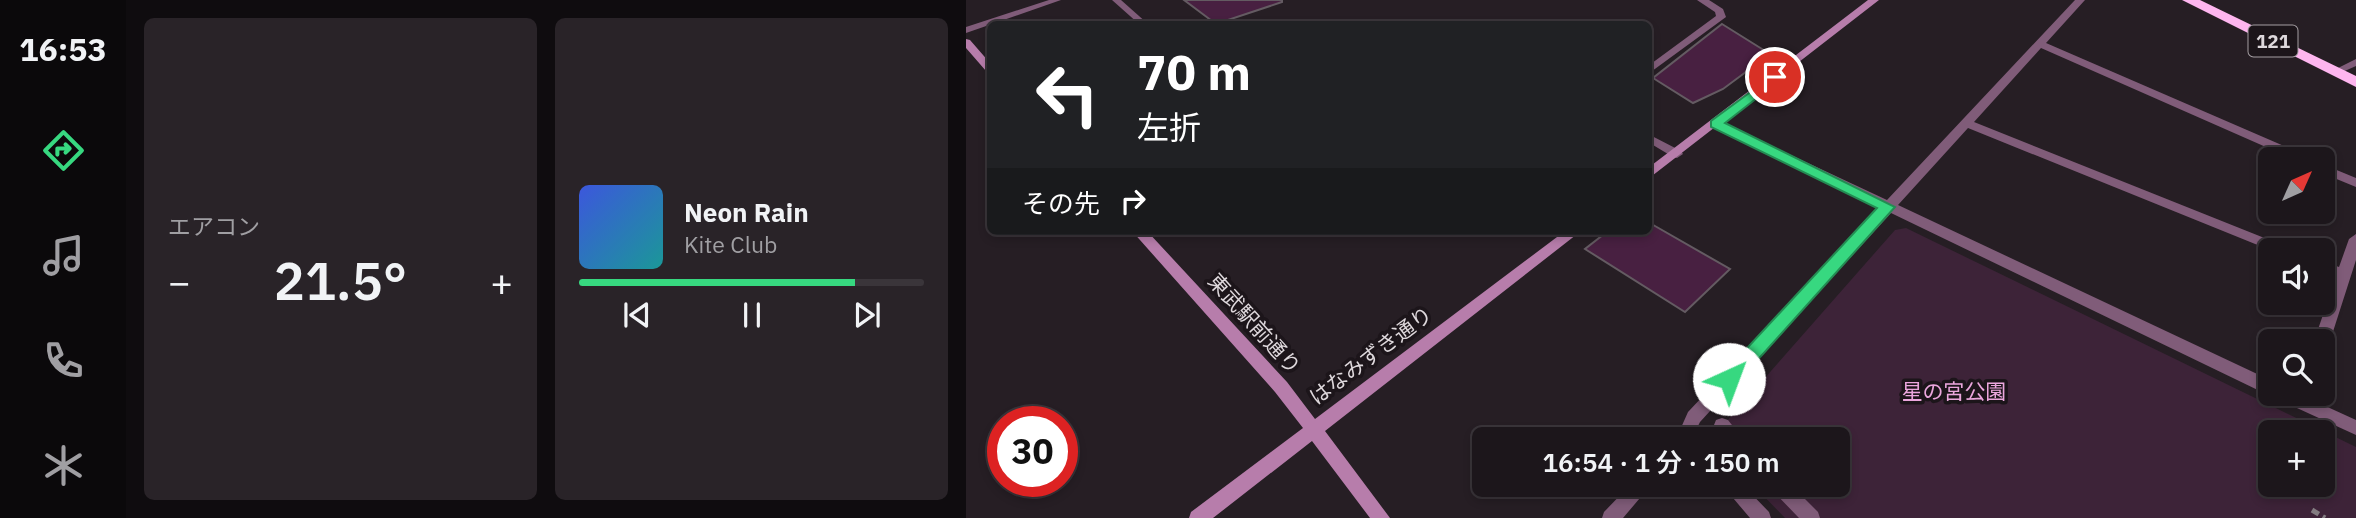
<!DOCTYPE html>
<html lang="ja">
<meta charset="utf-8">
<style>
body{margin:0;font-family:"IBM Plex Sans","Noto Sans JP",sans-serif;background:#292328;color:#f1f3f6;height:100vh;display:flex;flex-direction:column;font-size:26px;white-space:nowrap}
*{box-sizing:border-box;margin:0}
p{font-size:23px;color:#a09fa3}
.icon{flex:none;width:38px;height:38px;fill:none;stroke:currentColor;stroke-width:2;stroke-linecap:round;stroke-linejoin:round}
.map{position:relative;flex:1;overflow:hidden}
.side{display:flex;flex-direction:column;gap:18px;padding:18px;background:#0f0c0f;width:840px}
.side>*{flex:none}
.top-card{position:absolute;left:21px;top:21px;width:665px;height:214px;border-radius:10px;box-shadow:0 4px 10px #0003,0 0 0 2px #3a353a;background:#202124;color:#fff;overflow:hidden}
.needle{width:46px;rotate:45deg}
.controls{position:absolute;left:1292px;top:147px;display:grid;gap:14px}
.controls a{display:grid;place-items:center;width:77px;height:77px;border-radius:10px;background:#1c161b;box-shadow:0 4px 10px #0003,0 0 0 2px #3a353a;font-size:35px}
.speed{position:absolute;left:21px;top:406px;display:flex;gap:14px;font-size:35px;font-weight:700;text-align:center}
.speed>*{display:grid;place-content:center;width:91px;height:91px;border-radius:50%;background:#1c161b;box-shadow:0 4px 10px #0003,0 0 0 2px #3a353a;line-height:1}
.speed .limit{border:10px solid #d22;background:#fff;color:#111}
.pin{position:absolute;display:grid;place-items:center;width:60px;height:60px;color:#fff;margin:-30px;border:4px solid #fff;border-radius:50%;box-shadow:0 2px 7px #0007}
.me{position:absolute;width:77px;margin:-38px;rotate:43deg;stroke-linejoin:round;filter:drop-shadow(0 0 5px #0008)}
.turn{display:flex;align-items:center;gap:24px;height:147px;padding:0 35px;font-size:32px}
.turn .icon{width:91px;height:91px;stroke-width:2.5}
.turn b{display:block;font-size:49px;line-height:60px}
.then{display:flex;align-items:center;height:66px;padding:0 35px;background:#0003;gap:14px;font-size:26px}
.big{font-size:52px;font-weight:600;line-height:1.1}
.side .card{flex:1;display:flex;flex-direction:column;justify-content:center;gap:10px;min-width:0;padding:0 24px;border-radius:10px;background:#292328}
.song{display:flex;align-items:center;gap:21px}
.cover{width:84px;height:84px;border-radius:10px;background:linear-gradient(135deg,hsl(230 70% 55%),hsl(180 70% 35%))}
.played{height:7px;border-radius:4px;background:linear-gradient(90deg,#37d880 80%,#3a353a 80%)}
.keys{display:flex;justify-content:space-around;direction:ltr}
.heat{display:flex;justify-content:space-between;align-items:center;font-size:38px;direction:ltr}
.side .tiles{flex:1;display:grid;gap:18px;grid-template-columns:repeat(2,1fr)}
.trip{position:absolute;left:506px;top:427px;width:378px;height:70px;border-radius:10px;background:#1c161b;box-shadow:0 4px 10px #0003,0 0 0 2px #3a353a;font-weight:600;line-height:70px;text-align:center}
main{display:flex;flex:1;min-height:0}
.dock{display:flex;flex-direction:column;width:126px;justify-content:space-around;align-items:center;background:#0b090b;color:#a09fa3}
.dock .icon{width:49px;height:49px}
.dock .on{color:#37d880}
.dock b{font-size:32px;color:#f1f3f6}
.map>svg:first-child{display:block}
.green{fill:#3d2338;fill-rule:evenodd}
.building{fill:#482041;stroke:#645b62;stroke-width:2}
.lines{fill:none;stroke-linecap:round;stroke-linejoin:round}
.path{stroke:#837c81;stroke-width:5;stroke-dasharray:8 4.5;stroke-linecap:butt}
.lane{fill:#805c79;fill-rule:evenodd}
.street{fill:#805c79;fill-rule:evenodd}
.secondary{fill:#b77dab;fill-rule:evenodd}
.highway{fill:#feb6ef;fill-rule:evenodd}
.route{fill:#37d880;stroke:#248c53;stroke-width:2}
.labels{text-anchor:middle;stroke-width:7;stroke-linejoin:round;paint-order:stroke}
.shield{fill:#1c151a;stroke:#a49ea2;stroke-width:2}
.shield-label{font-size:19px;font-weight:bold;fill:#ded8dc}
.street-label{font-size:21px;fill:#ded8dc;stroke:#1c151a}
.park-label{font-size:21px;fill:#eba6dd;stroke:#1c151a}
</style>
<main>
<nav class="dock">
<b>16:53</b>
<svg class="icon on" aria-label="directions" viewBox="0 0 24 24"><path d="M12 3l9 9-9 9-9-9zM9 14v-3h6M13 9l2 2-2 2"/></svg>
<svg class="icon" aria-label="music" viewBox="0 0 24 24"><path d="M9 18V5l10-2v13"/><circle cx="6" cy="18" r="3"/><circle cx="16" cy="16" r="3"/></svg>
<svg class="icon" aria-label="phone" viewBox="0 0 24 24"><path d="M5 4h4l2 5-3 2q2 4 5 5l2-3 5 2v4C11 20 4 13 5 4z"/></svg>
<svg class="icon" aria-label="climate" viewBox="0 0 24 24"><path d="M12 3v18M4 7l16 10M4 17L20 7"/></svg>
</nav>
<section class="side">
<div class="tiles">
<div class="card"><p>エアコン</p>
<div class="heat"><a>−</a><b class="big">21.5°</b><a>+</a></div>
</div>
<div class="card">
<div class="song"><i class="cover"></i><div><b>Neon Rain</b><p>Kite Club</p></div></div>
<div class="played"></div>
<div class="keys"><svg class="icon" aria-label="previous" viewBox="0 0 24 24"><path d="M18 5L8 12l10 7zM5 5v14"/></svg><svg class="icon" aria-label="pause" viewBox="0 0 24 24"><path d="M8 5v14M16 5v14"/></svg><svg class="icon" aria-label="next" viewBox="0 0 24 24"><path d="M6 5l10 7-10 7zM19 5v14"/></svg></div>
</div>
</div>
</section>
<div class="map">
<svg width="1390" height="518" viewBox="0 0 1390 518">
<rect width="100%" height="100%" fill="#261e24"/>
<!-- green -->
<path class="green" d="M 940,228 L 1390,447 L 1390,518 L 819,518 L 787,485 L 872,485 L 872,439 L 745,439 L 929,230 ZM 1304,432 L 1356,432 L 1356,485 L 1304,485 Z"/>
<!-- building -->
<path class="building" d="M 218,0 L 316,0 L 316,2 L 250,24 Z
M 756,24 L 804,54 L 757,89 L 727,103 L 687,78 Z
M 682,222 L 764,269 L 719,312 L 619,249 L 642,231 L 682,231 Z"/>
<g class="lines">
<!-- path -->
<path class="path" d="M 1346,510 L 1359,518"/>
<!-- lane -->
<path class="lane" d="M 83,0 L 95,0 L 0,33 L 0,27 Z
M 146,0 L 155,0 L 182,24 L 173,24 Z
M 1390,59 L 1390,66 L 1372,74 L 1366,74 L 1364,72 Z"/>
<!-- street -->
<path class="street" d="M 731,0 L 743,0 L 757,9 L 760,17 L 682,74 L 682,66 L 750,16 L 749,12 Z
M 1109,0 L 1119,0 L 1080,43 L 1341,156 L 1343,159 L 1327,159 L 1075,48 L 1008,122 L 1321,247 L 1323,250 L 1304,250 L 1002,128 L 932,205 L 1304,380 L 1304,394 L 1307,394 L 1298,393 L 925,213 L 734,422 L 730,430 L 732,439 L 716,439 L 714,430 L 722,412 L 914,208 L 746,126 L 746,122 L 754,122 L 921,200 Z
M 682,134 L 715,151 L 717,154 L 711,158 L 707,157 L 682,142 Z
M 1356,164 L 1390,178 L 1390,187 L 1356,173 Z
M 1390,234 L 1390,260 L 1364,341 L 1361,345 L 1356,347 L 1356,341 L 1348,341 L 1370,277 L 1356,272 L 1356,261 L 1373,267 L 1383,239 Z
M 1309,394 L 1333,394 L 1390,420 L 1390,435 L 1311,399 Z
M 756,418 L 762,420 L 777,439 L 758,439 L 748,425 L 750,420 Z
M 664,485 L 685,485 L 657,518 L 636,518 L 638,512 Z
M 756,485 L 777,485 L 803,512 L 805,518 L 784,518 Z
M 804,485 L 825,485 L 852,512 L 854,518 L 833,518 L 807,491 Z"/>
<!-- secondary -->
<path class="secondary" d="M 902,0 L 913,0 L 682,179 L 682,168 Z
M 0,39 L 4,40 L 24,63 L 24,72 L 20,71 L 0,48 Z
M 166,231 L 181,231 L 321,382 L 349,419 L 599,231 L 615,231 L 359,431 L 424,518 L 404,518 L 346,441 L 247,518 L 223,518 L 225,512 L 337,428 L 309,392 Z"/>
<!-- highway -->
<path class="highway" d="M 1216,0 L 1234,0 L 1390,76 L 1390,87 Z"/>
</g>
<!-- route -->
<path class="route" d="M 809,74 L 815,77 L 814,80 L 759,123 L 929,207 L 770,384 L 757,384 L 754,379 L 757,374 L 911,208 L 745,127 L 745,121 Z"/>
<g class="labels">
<!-- shield labels -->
<rect class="shield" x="1282.5" y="25.5" width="49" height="31" rx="5"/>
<g class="shield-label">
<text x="1307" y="48">121</text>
</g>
<!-- street labels -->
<g class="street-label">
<text transform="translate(288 324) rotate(48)" y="7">東武駅前通り</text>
<text transform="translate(405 356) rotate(-37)" y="7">はなみずき通り</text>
</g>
<!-- park labels -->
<g class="park-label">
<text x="988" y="399">星の宮公園</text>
</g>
</g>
</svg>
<div class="controls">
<a><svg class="needle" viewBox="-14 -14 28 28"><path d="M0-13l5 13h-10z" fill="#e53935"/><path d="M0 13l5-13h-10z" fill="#a09fa3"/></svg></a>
<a><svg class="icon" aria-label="sound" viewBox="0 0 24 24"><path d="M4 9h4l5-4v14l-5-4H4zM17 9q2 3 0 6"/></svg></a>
<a><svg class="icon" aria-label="search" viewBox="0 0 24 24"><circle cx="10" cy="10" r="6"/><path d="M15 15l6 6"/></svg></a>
<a>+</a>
</div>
<div class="speed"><div class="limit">30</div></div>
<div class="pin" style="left:809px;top:77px;background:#d93025"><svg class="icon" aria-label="arrive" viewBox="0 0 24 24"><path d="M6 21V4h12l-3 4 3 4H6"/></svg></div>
<svg class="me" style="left:763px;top:379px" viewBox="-20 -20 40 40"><circle r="19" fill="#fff"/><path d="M0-13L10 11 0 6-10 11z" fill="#37d880"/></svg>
<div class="trip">16:54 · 1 分 · 150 m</div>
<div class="top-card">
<div class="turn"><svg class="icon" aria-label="left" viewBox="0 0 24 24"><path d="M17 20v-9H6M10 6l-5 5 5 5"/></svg><div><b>70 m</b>左折</div></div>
<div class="then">その先<svg class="icon" aria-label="right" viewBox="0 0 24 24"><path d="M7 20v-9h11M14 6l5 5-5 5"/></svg></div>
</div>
</div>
</main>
